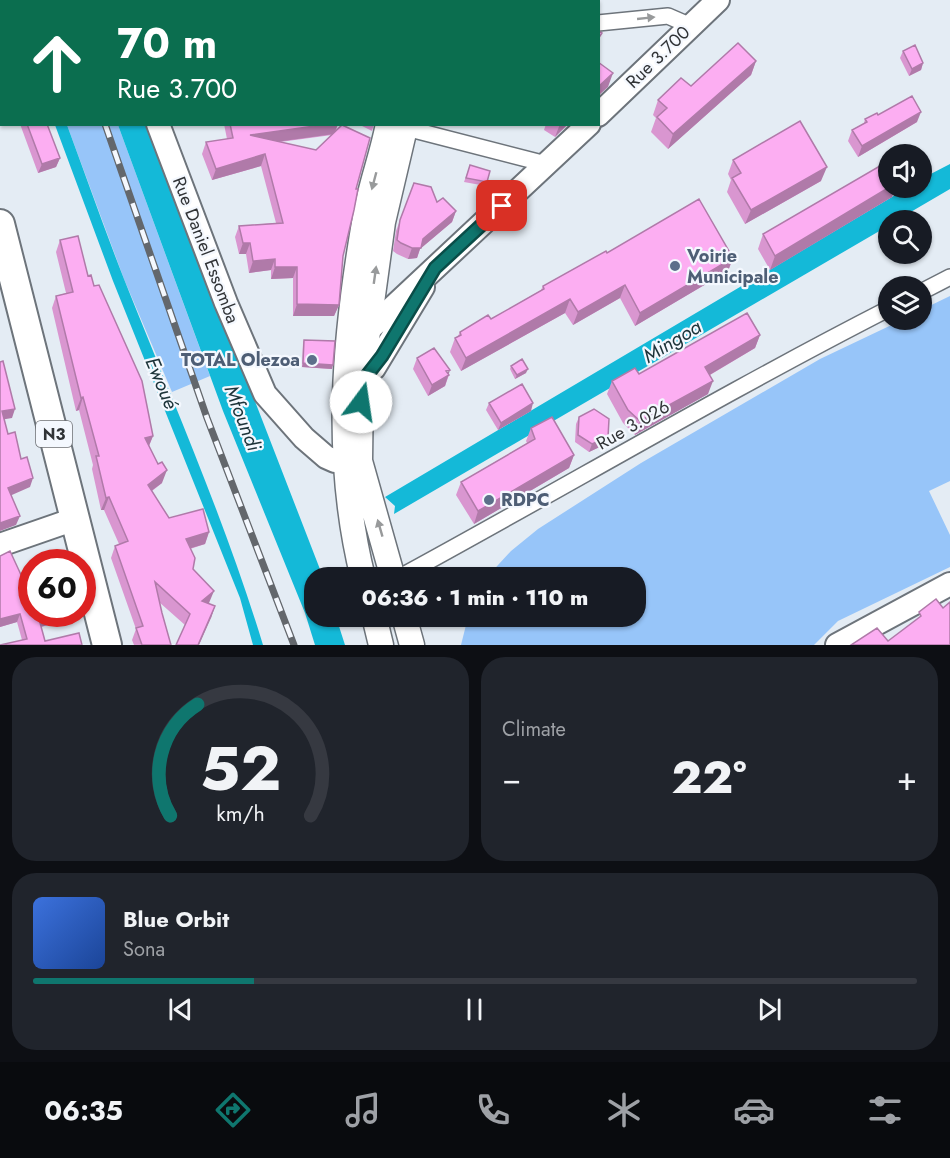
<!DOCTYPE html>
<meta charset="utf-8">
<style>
body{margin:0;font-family:Jost,sans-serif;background:#20242c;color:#f1f3f6;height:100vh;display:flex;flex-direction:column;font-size:22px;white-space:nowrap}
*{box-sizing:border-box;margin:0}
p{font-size:20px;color:#9ea1a6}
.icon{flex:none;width:33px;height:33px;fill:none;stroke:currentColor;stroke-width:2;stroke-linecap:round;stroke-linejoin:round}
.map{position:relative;height:645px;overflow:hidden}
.side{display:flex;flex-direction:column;gap:12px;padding:12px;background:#0d0f14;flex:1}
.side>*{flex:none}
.top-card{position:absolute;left:0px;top:0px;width:600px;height:126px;box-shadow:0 2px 4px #0004;background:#0b6e4f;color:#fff;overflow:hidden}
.buttons{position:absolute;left:878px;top:144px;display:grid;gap:12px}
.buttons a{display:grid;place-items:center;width:54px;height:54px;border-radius:50%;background:#171b24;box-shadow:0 2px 4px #0004;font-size:30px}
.speed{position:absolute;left:18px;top:549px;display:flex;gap:12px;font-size:30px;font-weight:700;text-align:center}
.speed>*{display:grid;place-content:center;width:78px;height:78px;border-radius:50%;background:#171b24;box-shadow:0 2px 4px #0004;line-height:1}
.speed .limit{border:9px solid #d22;background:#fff;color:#111}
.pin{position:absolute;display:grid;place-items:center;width:51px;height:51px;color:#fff;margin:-26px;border-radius:12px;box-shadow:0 3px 9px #0006}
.me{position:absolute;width:66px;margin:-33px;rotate:14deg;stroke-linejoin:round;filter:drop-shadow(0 0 4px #0008)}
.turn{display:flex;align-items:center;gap:21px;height:126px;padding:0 18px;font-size:27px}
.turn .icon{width:78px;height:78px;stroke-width:2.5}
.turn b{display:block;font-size:42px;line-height:51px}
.big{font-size:45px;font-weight:800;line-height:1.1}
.side .card{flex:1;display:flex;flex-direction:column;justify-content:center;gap:9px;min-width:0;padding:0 21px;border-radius:24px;background:#20242c}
.side .dial{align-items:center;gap:0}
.dial svg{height:156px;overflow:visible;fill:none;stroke:#363941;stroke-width:7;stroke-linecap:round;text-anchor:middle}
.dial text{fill:#f1f3f6;stroke:none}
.song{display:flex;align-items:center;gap:18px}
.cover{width:72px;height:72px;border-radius:9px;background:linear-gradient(135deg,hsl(220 70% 55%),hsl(220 70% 35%))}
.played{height:6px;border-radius:3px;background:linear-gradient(90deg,#0f766e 25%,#363941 25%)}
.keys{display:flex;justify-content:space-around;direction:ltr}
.heat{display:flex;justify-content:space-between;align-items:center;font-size:33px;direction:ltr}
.side .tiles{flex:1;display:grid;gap:12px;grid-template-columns:1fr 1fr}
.card:last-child{grid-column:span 2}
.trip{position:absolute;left:304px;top:567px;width:342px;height:60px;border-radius:24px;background:#171b24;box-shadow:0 2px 4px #0004;font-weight:800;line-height:60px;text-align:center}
.tab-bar{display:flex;height:96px;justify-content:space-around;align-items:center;background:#090b0e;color:#9ea1a6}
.tab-bar .icon{width:42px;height:42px}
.tab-bar .on{color:#0f766e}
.tab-bar b{font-size:27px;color:#f1f3f6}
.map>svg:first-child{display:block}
.green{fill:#97c5f9}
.water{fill:#14b9d8}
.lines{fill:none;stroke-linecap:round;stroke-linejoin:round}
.street-casing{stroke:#6d747b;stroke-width:18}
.secondary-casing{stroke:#6d747b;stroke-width:26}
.primary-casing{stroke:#6d747b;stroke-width:27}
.highway-casing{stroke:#6d747b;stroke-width:32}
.street{stroke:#fff;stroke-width:15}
.secondary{stroke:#fff;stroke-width:22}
.primary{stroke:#fff;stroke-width:24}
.highway{stroke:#fff;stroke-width:28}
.rail-casing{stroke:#63676c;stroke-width:7}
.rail{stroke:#f4f8fe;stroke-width:4.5;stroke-dasharray:14;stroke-linecap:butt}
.wall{fill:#d996d0;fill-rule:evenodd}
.shaded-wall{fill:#b07aa9}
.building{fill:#fcaef2;stroke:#b07aa9;stroke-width:1.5}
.oneway{fill:#989a9b}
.route-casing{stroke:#0a4d48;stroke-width:15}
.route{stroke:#0f766e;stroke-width:10}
.service-dot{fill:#5c6f8a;stroke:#f4f8fe;stroke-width:2}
.labels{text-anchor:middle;stroke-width:4.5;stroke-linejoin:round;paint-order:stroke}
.shield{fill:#f4f8fe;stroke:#6c6f73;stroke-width:1.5}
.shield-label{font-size:16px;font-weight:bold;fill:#313437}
.street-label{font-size:18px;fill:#313437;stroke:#f4f8fe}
.service-label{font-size:18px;font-weight:bold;fill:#4e5e75;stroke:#f4f8fe;text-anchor:start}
.water-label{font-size:20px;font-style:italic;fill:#1c3339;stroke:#f4f8fe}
</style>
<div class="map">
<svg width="950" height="645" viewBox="0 0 950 645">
<rect width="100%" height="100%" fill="#e4ecf4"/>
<!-- green -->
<path class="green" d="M 67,125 L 118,125 L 210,376 L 172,392 L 124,279 Z
M 950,296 L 950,481 L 929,491 L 950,535 L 950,567 L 838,621 L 814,645 L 461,645 L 468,617 L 636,616 L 636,578 L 487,577 L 511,551 L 538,529 L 641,463 L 820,359 L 902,320 L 921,320 L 921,310 Z"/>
<!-- water -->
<path class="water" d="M 55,125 L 67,125 C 86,176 104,228 124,279 C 172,400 225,520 263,645 L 253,645 L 240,598 L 113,281 Z
M 118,125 L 148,125 L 323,577 L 315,578 L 315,616 L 336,617 L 345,645 L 315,645 L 305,613 L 223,411 Z
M 950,164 L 950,189 L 897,220 L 888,220 L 888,226 L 394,514 L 395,506 L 385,497 L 907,188 L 921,188 L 921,179 Z"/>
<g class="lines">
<defs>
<path id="street" d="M 257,2 L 258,0
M 516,2 L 517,0
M 598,23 L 668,16 L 691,26
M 406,128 L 546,164
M 921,292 L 950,277
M 398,578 C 562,489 722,394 888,309"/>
<path id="secondary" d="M 119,0 L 119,2
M 598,115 L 718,0
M 158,124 L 226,303 L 265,394 L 304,438 L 326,457 L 335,461 L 360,461
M 360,338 L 589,124
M 354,387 L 374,368 L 423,287
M 0,545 L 75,519
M 837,645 L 950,584"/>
<path id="primary" d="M 418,2 L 418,0
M 438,2 L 439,0
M 363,578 C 333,457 344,338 365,217 C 370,186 382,156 388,124
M 393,578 L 360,461 L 361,383 L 383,222 L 406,124
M 374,616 L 381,645
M 404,616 L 412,645"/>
<path id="highway" d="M 0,224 L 107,645"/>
</defs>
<!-- street casing -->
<use href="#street" class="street-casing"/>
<!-- secondary casing -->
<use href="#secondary" class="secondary-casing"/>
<!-- primary casing -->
<use href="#primary" class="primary-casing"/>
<!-- highway casing -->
<use href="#highway" class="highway-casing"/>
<!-- street -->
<use href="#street" class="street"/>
<!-- secondary -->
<use href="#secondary" class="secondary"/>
<!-- primary -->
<use href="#primary" class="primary"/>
<!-- highway -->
<use href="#highway" class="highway"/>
<defs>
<path id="rail" d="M 61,0 L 62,2
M 105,124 L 207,418 L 294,645"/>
</defs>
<!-- rail casing -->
<use href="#rail" class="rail-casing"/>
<!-- rail -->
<use href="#rail" class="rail"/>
</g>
<!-- wall -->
<path class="wall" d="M 903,51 L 923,63 L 921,70 L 909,76 L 900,58 Z
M 756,61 L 751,75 L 668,149 L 651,132 L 656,118 L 653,115 L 658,100 L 691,86 Z
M 878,115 L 917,122 L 858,157 L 848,141 L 852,130 L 864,123 L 865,119 Z
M 20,124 L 47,124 L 60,158 L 56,167 L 38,173 Z
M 224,124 L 338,124 L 336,131 L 356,189 L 343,256 L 339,305 L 334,316 L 293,316 L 293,278 L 271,279 L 271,270 L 249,273 L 246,254 L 239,254 L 235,237 L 239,226 L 276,223 L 261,166 L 212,180 L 202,154 L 206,142 L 227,139 ZM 332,135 L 316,150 L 280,142 Z
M 358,124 L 374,124 L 372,131 Z
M 546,124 L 568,124 L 555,137 L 544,130 Z
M 733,160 L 821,181 L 745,224 L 727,192 L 731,180 L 728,174 Z
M 470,165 L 487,182 L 486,186 L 464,182 Z
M 414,183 L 437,202 L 456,211 L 452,222 L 420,249 L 417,258 L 408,259 L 397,254 L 393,251 L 396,231 Z
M 888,188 L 895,188 L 892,197 L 770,270 L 758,249 L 763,234 Z
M 60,240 L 88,276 L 94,286 L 153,436 L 149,446 L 162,483 L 152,491 L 169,518 L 209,532 L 205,544 L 190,549 L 193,569 L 209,603 L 209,604 L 215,606 L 211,618 L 185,625 L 159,602 L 171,645 L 134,645 L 132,640 L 136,629 L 111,558 L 115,546 L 119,544 L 104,510 L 101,510 L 92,469 L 93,465 L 79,410 L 76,411 L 52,308 L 56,296 L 66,293 L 56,252 Z
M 607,253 L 733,258 L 728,271 L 635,326 L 620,298 L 573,325 L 565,313 L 461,371 L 450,352 L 455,338 L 458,336 L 460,332 L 491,319 L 541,290 L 543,286 Z
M 760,335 L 755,348 L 710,375 L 708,394 L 635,435 L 623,423 L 607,394 L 612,381 L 639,374 Z
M 304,340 L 332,369 L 302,367 L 303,343 Z
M 417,358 L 448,374 L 449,375 L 445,386 L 428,396 L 413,369 Z
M 511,366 L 526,373 L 515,379 L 510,369 Z
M 489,403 L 531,411 L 498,430 L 486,410 Z
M 579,417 L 608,437 L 606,444 L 589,452 L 575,442 L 576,424 Z
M 531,428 L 574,455 L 569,468 L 474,524 L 456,495 L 461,482 L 527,443 L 526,441 Z
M 0,556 L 67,620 L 41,627 L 45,641 L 82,645 L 22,640 L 17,622 L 0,627 Z"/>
<!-- shaded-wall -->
<path class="shaded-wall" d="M 756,61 L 751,75 L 668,149 L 673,134 Z
M 923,63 L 921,70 L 909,76 L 912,69 Z
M 613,73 L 608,87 L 598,96 L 598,87 Z
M 921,112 L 917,122 L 858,157 L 862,146 Z
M 329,124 L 338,124 L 334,134 L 246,146 L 250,135 Z
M 560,124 L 568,124 L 555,137 Z
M 265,154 L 261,166 L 212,180 L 216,169 Z
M 60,158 L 56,167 L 38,173 L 42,164 Z
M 827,167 L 821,181 L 745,224 L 751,210 Z
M 888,188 L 895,188 L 892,197 L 770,270 L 775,256 Z
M 456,211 L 452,222 L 420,249 L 417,258 L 408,259 L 412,248 Z
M 243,243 L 250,243 L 246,254 L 239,254 Z
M 733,258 L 728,271 L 635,326 L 640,313 Z
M 275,259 L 271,270 L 249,273 L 253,261 Z
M 275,267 L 297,267 L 293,278 L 271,279 Z
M 625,285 L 620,298 L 573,325 L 578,312 Z
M 570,299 L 565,313 L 461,371 L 466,358 Z
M 297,304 L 339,305 L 334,316 L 293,316 Z
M 760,335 L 755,348 L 701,380 L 705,367 Z
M 303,363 L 333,365 L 332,369 L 302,367 Z
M 528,369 L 526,373 L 515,379 L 517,375 Z
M 450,370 L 445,386 L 428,396 L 432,385 Z
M 713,381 L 708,394 L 635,435 L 640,421 Z
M 83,397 L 79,410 L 76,411 L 81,398 Z
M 533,403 L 531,411 L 498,430 L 501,423 Z
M 15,409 L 12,418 L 0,420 L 2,411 Z
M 153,436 L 148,448 L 145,438 Z
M 608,437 L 606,444 L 589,452 L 592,444 Z
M 574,455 L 569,468 L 474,524 L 478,511 Z
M 167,470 L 162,483 L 143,497 L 148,485 Z
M 33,478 L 30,487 L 5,498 L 8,488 Z
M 109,497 L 104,510 L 101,510 L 106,498 Z
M 20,516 L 16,525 L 0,531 L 0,523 Z
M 209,532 L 205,544 L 181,551 L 186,539 Z
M 214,591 L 209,603 L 198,614 L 202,601 Z
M 215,606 L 211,618 L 199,645 L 198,645 Z
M 20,614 L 17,622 L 0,627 L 0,619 Z
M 62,614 L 70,614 L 67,620 L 36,628 L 39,619 Z"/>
<!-- building -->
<path class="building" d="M 208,0 L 226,0 L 226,2 L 208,2 Z
M 279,0 L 315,0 L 315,2 L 279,2 Z
M 453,0 L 491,0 L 490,2 L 448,2 Z
M 0,15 L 2,20 L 2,85 L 0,85 Z
M 598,31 L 602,33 L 598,39 Z
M 738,43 L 756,61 L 673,134 L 657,117 L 667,108 L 658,100 L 681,78 L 691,86 Z
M 915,45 L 923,63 L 912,69 L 903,51 Z
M 598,62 L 613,73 L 598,87 Z
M 912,96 L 921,112 L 862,146 L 852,130 L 867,122 L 865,119 L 877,113 L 878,115 Z
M 800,121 L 827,167 L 751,210 L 732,178 L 741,173 L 733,160 Z
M 27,124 L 47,124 L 60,158 L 42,164 Z
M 230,124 L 329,124 L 250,135 L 316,150 L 342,125 L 370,138 L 356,189 L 358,189 L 354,210 L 343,256 L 339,305 L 297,304 L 297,267 L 275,267 L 275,259 L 253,261 L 250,243 L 243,243 L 239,226 L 283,223 L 265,154 L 216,169 L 206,142 L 233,138 Z
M 885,163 L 888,167 L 888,188 L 775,256 L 763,234 Z
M 470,165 L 490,171 L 487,182 L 466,178 Z
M 414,183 L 431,187 L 437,202 L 443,198 L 456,211 L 423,239 L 421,248 L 412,248 L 401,243 L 397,240 L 400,220 Z
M 699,199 L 733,258 L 640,313 L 625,285 L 578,312 L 570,299 L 466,358 L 455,338 L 461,335 L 460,332 L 488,315 L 491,319 L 544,289 L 543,286 L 606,251 L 607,253 Z
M 78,236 L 88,276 L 91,275 L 94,286 L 99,285 L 142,381 L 153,436 L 145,438 L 158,464 L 162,462 L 167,470 L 148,485 L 169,518 L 203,509 L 209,532 L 186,539 L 195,558 L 193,569 L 214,591 L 202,601 L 215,606 L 198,645 L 176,645 L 190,614 L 155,582 L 162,613 L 171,645 L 142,645 L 136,628 L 143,626 L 115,546 L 128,541 L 109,497 L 106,498 L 96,456 L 99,456 L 83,397 L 81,398 L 56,296 L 73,292 L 60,240 Z
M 747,313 L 760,335 L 705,367 L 713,381 L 640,421 L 628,410 L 612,381 L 635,368 L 639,374 Z
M 304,340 L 335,341 L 333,365 L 303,363 Z
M 434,348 L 450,370 L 446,371 L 449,375 L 432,385 L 417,358 Z
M 522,359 L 528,369 L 517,375 L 511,366 Z
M 3,361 L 15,409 L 2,411 L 8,434 L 15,432 L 21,459 L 27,457 L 33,478 L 8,488 L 20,516 L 0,523 L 0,362 Z
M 522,384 L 533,403 L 501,423 L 489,403 Z
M 594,409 L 609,419 L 608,437 L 592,444 L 578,435 L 579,417 Z
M 552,417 L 574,455 L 478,511 L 461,482 L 535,439 L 531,428 Z
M 10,551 L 22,577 L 32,575 L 32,614 L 62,614 L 39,619 L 45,641 L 79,633 L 82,645 L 0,645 L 27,639 L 20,614 L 0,619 L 0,556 Z
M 936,599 L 943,608 L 950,602 L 950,645 L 851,645 L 877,628 L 888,641 L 921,616 L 919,612 Z"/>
<!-- one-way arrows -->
<defs><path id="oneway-solid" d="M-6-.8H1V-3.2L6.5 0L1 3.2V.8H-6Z" transform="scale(1.5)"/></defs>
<g class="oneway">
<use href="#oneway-solid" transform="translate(646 18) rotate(-6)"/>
<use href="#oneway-solid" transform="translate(374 181) rotate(105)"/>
<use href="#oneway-solid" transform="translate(375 275) rotate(-82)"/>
<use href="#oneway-solid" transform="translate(380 528) rotate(-106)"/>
</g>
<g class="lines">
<defs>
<path id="route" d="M 361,402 L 361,383 L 382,356 L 435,268 L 502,206"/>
</defs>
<!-- route casing -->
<use href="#route" class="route-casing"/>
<!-- route -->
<use href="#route" class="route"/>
</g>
<!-- markers -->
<g class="service-dot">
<circle cx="675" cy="266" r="6"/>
<circle cx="312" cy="360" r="6"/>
<circle cx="489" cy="500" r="6"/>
</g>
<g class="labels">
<!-- shield labels -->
<rect class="shield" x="36" y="421" width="36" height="26" rx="4.5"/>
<g class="shield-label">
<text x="54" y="440">N3</text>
</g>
<!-- street labels -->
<g class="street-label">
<text transform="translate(658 57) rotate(-44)" y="6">Rue 3.700</text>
<text transform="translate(206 250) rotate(69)" y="6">Rue Daniel Essomba</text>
<text transform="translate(633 425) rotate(-30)" y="6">Rue 3.026</text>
</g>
<!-- service labels -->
<g class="service-label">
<text x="687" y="262">Voirie<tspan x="687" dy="21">Municipale</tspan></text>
<text x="300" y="366" text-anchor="end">TOTAL Olezoa</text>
<text x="501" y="506">RDPC</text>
</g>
<!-- water labels -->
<g class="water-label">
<text transform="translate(672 341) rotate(-31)" y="7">Mingoa</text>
<text transform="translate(162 383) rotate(67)" y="7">Ewoué</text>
<text transform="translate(243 418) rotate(69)" y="7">Mfoundi</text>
</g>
</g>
</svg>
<div class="buttons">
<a><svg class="icon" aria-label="sound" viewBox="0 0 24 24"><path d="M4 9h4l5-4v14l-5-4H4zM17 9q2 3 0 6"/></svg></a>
<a><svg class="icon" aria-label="search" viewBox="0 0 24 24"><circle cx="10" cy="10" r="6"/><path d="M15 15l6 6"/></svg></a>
<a><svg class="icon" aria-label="layers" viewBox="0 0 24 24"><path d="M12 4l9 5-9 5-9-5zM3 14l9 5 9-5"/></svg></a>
</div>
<div class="speed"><div class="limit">60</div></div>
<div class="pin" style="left:502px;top:206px;background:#d93025"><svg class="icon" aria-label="arrive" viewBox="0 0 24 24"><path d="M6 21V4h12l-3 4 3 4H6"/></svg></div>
<svg class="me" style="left:361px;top:402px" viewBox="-20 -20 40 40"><circle r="19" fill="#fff"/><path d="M0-13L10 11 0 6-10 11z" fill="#0f766e"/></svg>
<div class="trip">06:36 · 1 min · 110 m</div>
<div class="top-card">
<div class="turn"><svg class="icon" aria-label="ahead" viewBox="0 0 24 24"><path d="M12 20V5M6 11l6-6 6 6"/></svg><div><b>70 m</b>Rue 3.700</div></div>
</div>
</div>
<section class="side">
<div class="tiles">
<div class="card dial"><svg viewBox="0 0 100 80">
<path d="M14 69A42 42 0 1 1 86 69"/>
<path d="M14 69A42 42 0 0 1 28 12" stroke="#0f766e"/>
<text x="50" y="56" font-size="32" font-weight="700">52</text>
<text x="50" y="72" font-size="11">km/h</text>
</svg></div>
<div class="card"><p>Climate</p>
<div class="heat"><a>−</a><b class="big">22°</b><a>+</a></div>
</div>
<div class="card">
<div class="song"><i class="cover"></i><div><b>Blue Orbit</b><p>Sona</p></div></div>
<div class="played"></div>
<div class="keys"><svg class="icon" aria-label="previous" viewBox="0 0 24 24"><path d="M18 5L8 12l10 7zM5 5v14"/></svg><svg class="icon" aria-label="pause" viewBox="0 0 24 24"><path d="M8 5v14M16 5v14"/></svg><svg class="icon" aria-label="next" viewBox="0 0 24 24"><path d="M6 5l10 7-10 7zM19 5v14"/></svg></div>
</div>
</div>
</section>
<nav class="tab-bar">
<b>06:35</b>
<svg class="icon on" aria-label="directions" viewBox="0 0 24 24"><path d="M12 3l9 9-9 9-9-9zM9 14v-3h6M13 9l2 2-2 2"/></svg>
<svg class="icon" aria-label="music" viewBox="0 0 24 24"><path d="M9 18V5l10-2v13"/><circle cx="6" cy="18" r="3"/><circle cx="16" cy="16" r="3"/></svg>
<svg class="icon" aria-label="phone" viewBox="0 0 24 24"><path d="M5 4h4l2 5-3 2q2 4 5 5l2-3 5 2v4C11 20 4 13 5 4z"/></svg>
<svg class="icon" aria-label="climate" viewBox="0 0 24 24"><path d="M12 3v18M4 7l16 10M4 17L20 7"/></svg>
<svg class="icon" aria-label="car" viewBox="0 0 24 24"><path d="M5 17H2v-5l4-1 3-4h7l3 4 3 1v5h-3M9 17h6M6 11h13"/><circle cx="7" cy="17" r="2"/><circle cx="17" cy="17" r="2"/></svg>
<svg class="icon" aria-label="filters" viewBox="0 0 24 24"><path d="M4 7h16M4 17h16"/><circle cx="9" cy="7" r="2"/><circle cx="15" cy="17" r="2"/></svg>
</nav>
